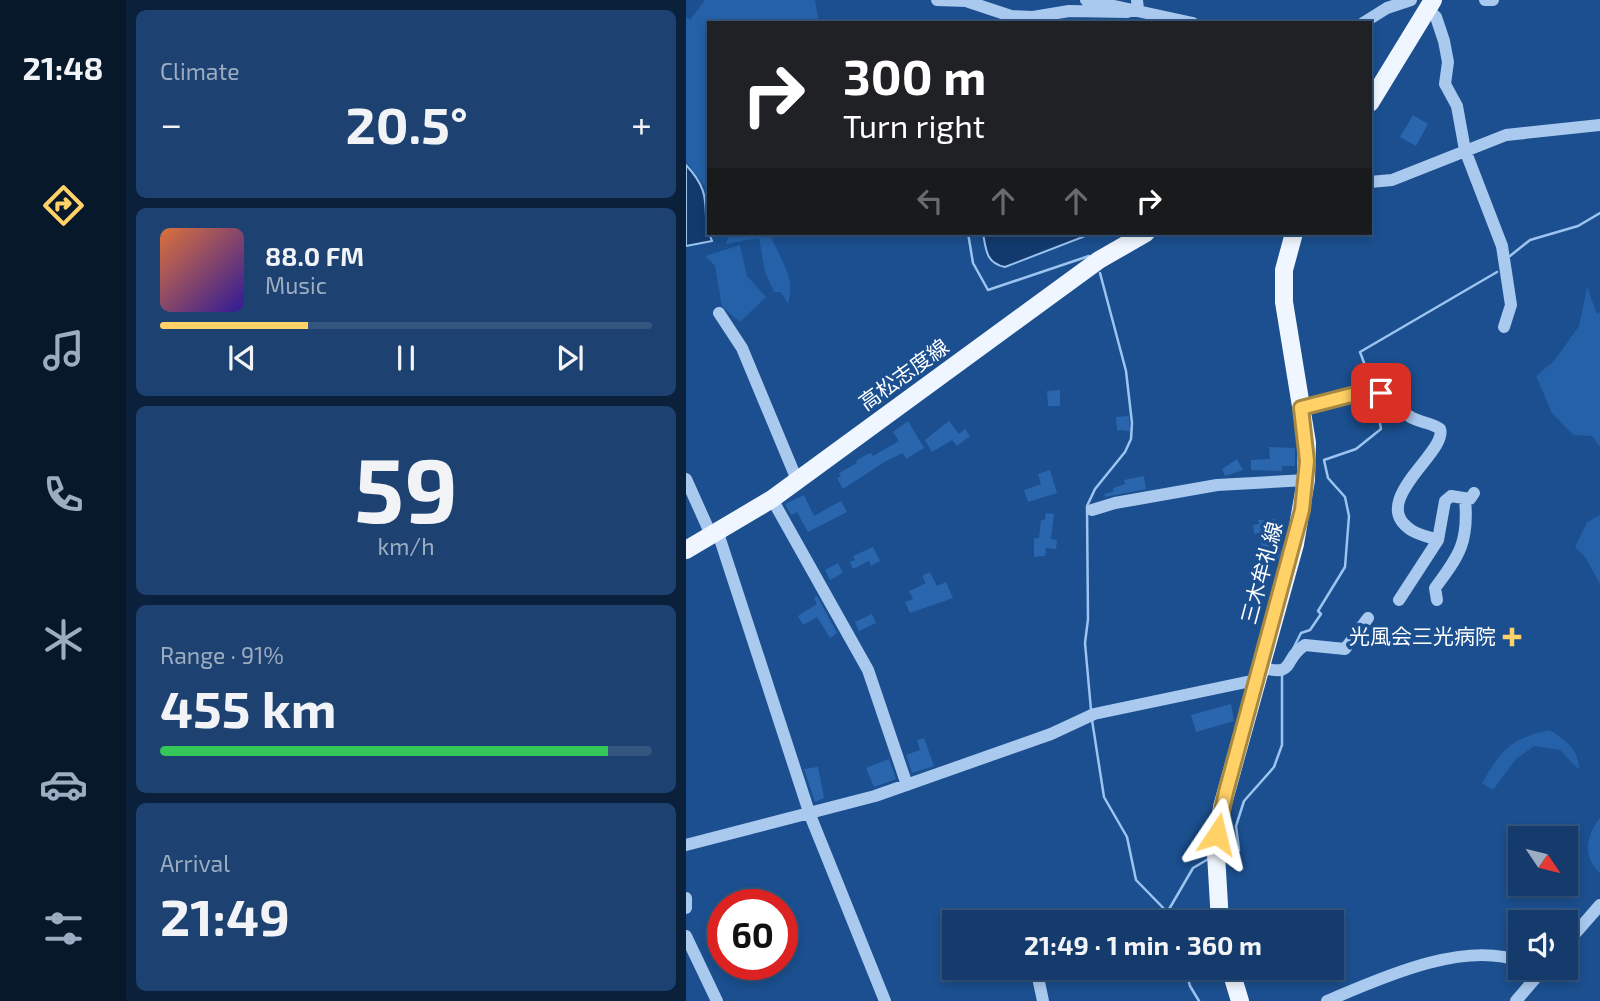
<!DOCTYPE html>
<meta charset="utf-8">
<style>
body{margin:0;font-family:"Exo 2","Noto Sans JP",sans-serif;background:#1d4271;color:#f1f3f6;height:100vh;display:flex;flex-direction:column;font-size:26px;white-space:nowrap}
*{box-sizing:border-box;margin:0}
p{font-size:23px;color:#9dadc1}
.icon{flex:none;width:38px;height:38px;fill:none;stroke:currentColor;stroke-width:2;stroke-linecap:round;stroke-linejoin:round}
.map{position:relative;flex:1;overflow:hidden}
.side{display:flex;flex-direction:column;gap:10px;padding:10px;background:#0b203b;width:560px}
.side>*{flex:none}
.guide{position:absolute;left:21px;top:21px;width:665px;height:214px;border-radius:0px;box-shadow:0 4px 10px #0003,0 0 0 2px #33557e;background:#202124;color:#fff;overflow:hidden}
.needle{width:46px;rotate:125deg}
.buttons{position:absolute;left:822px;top:826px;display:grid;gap:14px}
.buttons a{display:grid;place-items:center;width:70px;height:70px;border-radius:0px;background:#143b6b;box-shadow:0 4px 10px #0003,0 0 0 2px #33557e;font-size:35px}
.speed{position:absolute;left:21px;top:889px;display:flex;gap:14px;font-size:35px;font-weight:700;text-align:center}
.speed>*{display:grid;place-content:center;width:91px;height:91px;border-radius:50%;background:#143b6b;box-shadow:0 4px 10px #0003,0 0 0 2px #33557e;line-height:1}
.speed .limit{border:10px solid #d22;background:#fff;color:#111}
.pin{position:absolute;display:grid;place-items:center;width:60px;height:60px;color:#fff;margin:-30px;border-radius:14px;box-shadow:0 4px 10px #0006}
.me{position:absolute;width:77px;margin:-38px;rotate:10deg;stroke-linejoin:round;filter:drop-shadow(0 0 5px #0008)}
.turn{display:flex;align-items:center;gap:24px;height:147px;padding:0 21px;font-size:32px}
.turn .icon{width:91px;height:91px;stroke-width:2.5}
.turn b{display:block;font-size:49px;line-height:60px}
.lanes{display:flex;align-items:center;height:66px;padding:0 21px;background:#0003;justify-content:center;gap:35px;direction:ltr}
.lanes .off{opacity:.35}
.big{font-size:52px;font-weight:700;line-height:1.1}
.side .card{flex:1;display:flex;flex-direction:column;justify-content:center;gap:10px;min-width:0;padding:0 24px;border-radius:10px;background:#1d4271}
.side .dial{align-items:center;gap:0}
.dial b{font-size:91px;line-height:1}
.song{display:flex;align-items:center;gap:21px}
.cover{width:84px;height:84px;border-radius:10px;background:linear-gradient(135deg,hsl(20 70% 55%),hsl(250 70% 35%))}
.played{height:7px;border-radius:4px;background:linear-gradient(90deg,#ffd166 30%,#33557e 30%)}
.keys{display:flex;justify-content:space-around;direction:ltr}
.heat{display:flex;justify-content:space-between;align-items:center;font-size:38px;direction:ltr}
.charge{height:10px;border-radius:5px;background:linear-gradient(90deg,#34c759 91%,#33557e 0)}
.trip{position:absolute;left:256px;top:910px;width:402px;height:70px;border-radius:0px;background:#143b6b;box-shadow:0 4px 10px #0003,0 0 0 2px #33557e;font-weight:700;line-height:70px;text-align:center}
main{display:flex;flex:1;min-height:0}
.tab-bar{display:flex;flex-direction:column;width:126px;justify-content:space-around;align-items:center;background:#08182b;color:#9dadc1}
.tab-bar .icon{width:49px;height:49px}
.tab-bar .current{color:#ffd166}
.tab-bar b{font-size:32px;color:#f1f3f6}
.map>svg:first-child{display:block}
.green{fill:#2461a8}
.water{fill:#123a6d;stroke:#9cc4f0;stroke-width:2}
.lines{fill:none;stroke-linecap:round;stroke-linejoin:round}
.stream{stroke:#9cc4f0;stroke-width:2.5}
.building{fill:#2a66ad}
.minor{stroke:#a9c9ee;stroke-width:12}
.major{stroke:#f0f6ff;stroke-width:18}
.route-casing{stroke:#a68842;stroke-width:18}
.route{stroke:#ffd166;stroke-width:12}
.poi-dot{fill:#ffd166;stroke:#1b4f8f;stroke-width:2.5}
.labels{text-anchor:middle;stroke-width:7;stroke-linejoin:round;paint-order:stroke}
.street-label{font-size:21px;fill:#fff;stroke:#1b4f8f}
.poi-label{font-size:21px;fill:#fff;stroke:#1b4f8f;text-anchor:end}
</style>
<main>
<nav class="tab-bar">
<b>21:48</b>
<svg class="icon current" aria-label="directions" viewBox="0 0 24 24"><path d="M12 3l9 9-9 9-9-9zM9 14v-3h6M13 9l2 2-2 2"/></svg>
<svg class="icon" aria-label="music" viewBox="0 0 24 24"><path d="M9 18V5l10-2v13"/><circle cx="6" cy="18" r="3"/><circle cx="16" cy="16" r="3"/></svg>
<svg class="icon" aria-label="phone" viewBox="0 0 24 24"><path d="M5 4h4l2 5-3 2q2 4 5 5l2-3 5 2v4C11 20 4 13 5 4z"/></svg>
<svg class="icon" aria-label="climate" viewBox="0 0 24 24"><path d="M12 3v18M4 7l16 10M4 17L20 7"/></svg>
<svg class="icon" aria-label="car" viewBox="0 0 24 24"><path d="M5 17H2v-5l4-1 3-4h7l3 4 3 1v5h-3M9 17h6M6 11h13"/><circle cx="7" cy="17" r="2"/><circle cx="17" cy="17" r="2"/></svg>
<svg class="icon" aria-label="filters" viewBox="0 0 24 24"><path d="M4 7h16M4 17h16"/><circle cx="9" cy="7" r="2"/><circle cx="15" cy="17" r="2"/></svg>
</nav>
<section class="side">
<div class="card"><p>Climate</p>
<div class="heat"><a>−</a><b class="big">20.5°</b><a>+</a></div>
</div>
<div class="card">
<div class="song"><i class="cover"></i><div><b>88.0 FM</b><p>Music</p></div></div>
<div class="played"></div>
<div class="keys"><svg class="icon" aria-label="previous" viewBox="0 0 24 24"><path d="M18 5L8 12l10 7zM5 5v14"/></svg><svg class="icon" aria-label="pause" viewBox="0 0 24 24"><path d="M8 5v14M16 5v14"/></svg><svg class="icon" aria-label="next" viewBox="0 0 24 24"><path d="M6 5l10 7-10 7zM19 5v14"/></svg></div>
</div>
<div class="card dial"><b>59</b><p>km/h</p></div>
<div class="card"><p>Range · 91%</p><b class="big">455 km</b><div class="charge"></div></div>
<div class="card"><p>Arrival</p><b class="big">21:49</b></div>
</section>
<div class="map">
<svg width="914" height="1001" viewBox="0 0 914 1001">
<rect width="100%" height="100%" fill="#1b4f8f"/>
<!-- green -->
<path class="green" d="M 19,0 L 129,0 L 133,23 L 23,23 L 23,192 L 0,161 L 0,17 L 4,20 Z
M 43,233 L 84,233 C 91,256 111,275 102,304 L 95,292 L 88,292 L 79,272 L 73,238 L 40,244 Z
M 54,245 L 61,276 L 80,297 L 54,322 L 36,307 L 29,266 L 19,256 Z
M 901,287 L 911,314 L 914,312 L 914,447 L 906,436 L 887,435 L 866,413 L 850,376 L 868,361 L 893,326 Z
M 914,515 L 914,584 L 899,557 L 889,547 L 901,522 Z
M 864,730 C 880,741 893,749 893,770 L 874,750 L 848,746 L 830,759 L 807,790 L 796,783 C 816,749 825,738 864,730 Z
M 914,818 L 914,873 C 896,858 900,835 914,818 Z"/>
<!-- water -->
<path class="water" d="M 0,165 C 31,198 12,211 26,241 L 0,246 Z
M 297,233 L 407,233 L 319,267 C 300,263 300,250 297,233 Z"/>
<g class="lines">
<!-- stream -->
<path class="stream" d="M 282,233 L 287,263 L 302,290 L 403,256
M 824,256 L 844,240 L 892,226 L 914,213
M 686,384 L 674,352 L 811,272
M 607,649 L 615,633 L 624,630 L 635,614 L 632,611 L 659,567 L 663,516 L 659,497 L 642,478 L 638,460 L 670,449 L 695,429 L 689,395
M 405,710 L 399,643 L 402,619 L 401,506 L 409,489 L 439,452 L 445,439 L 446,423 L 440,371 L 414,273
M 406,720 L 418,797 L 441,837 L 450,880 L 491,922
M 539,857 L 550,855 L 553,850 L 550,826 L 558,801 L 588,767 L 596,745 L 596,674
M 482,911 L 507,868 L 524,858
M 499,968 L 504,986 L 513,1001"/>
</g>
<!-- building -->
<path class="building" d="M 727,115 L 742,124 L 730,146 L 714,137 Z
M 374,390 L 374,406 L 362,406 L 361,391 Z
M 443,416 L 444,431 L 431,430 L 430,417 Z
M 222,421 L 238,448 L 220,459 L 217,453 L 200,461 L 157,489 L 151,478 L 155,476 L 153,473 L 171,463 L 170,461 L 178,456 L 185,453 L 187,456 L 213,441 L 207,432 Z
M 263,421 L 273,434 L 279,429 L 284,436 L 271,446 L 266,440 L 246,452 L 239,440 Z
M 583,447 L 609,448 L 609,466 L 596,466 L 596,471 L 565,470 L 565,460 L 584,459 Z
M 551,459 L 557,470 L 539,476 L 536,469 Z
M 364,470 L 371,493 L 342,502 L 338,490 L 355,484 L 352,474 Z
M 458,476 L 460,489 L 419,497 L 418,494 L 428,491 L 427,488 L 439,484 L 438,480 Z
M 118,495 L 128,516 L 155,501 L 161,512 L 122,532 L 111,512 L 105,515 L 99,504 Z
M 360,513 L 368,514 L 365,539 L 371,540 L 370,549 L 360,548 L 359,556 L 348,557 L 348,538 L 353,538 L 355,520 L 359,520 Z
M 589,519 L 595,552 L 593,559 L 578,561 L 573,533 L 568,534 L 567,525 L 573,524 L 572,520 Z
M 187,547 L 194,561 L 185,566 L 183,561 L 167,569 L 164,562 L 169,560 L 167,556 Z
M 152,563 L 157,573 L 144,580 L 139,570 Z
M 244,572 L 251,586 L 260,582 L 267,598 L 224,613 L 219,602 L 227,599 L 223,591 L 240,583 L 236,576 Z
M 131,596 L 151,633 L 144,638 L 131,617 L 117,625 L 112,616 L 131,604 L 128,598 Z
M 186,614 L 190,623 L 173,631 L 169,622 Z
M 545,704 L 548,721 L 510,732 L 505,715 Z
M 238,738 L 248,766 L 226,773 L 220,755 L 234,750 L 231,740 Z
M 203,759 L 210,779 L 188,787 L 180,768 Z
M 132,767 L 138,798 L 129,802 L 118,769 Z"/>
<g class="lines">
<!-- minor -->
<path class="minor" d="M 251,0 L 280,1 L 325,16 L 347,17 L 383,11 L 441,12 L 452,9 L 451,0
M 400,0 L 507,23
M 799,0 L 807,0
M 741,9 L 750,17 L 758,41 L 762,62 L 759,84 L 771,106 L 779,150 L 816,246 L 825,305 L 818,327
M 677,23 L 701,8 L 725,0
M 684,182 L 706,180 L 820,135 L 914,125
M 33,313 L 56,348 L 111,480
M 615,408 L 686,390 C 701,395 710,408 723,416 C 733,423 745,422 754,429 C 762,452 681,501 725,530 C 733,535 743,537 752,540
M 0,479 L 26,537
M 86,499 L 182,670 L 221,785
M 406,510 L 429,503 L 531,485 L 620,480
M 32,533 L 124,815 L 199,1001
M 713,600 L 752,540 L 759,501 L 765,496 L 784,499 L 788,493
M 751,600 L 749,588 C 774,555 783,541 779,499
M 574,667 C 611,678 596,659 619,645 L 659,649 L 682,618
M 0,845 L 189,796 L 365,734 L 408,714 L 570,680
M 0,898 L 0,908
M 0,936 L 31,1001
M 880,944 L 914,905
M 350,968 L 357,1001
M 641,1001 C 693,979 779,939 835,962
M 830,1001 L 858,968"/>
<!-- major -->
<path class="major" d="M 684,103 L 747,0
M 0,550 L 86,499 L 413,260 L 460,233
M 534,922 L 530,854 L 536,807 L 609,544 L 620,480 L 621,443 L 598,302 L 598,270 L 608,233
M 544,968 L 554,1001"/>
</g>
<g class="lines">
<defs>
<path id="route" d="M 531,834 L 540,792 L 616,510 L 621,461 L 615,408 L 685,390 L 695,393"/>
</defs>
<!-- route casing -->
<use href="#route" class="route-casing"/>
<!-- route -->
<use href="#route" class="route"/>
</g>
<!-- markers -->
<path class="poi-dot" d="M822.5 626.5h7v7h7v7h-7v7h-7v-7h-7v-7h7z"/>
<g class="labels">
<!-- street labels -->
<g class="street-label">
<text transform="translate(218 375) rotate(-36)" y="7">高松志度線</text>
<text transform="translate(576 573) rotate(-75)" y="7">三木牟礼線</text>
</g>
<!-- poi labels -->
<g class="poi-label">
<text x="810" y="644">光風会三光病院</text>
</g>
</g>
</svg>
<div class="buttons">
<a><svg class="needle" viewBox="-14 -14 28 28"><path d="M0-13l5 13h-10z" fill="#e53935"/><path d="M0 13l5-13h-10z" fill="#9dadc1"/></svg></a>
<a><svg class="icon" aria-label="sound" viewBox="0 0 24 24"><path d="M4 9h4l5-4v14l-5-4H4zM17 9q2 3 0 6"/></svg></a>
</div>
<div class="speed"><div class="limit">60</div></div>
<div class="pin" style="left:695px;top:393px;background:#d93025"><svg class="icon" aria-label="arrive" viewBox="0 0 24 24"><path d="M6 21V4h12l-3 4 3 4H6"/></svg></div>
<svg class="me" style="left:531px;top:834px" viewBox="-20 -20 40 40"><path d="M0-17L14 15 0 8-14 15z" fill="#ffd166" stroke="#fff" stroke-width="4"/></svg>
<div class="trip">21:49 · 1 min · 360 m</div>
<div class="guide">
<div class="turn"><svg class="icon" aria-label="right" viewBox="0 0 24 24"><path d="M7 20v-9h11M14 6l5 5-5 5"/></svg><div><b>300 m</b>Turn right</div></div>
<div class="lanes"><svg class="icon off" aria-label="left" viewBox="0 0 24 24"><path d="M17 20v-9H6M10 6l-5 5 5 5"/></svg><svg class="icon off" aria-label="ahead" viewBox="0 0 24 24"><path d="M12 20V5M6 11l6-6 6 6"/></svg><svg class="icon off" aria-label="ahead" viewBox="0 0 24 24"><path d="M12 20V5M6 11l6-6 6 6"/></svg><svg class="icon" aria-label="right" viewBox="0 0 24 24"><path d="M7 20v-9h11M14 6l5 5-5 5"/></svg></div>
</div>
</div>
</main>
